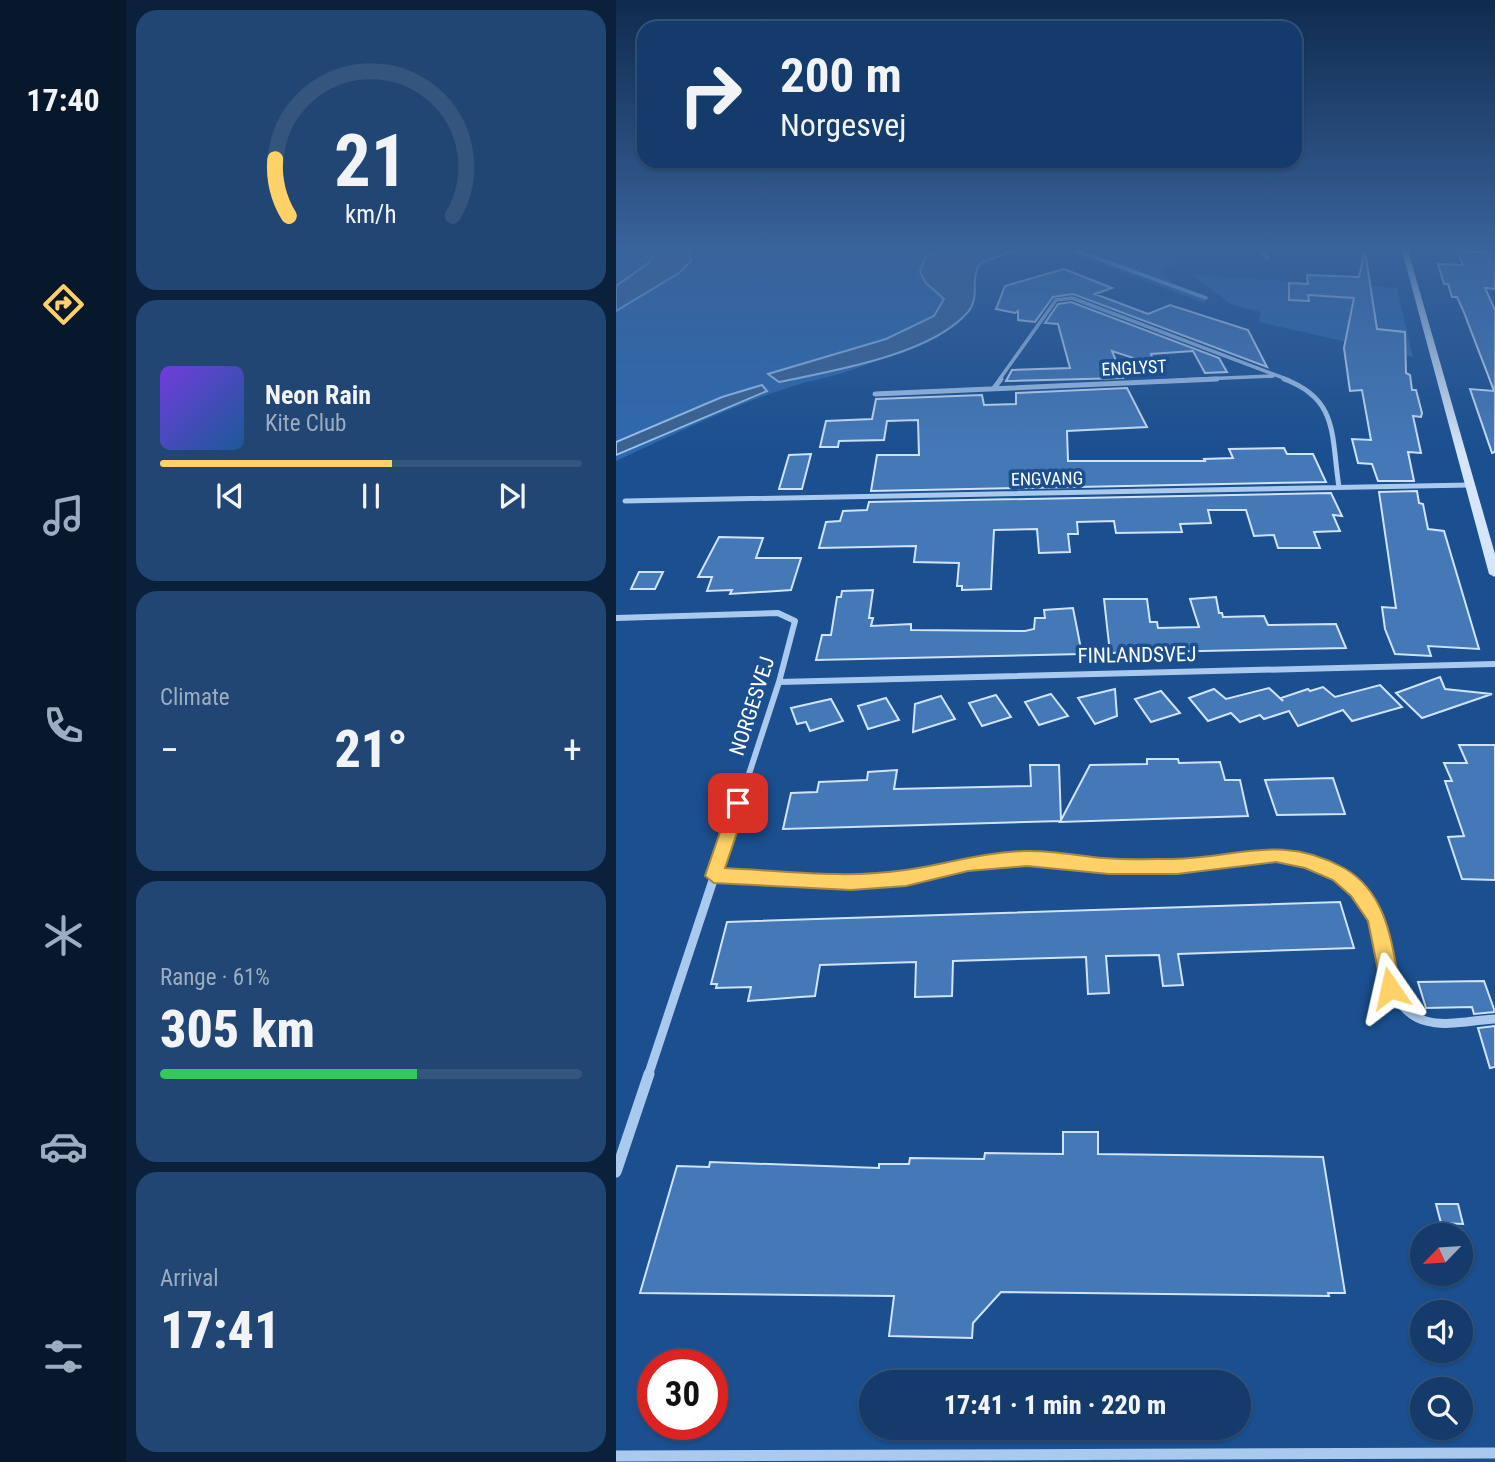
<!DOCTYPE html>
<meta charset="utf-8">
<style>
body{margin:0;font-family:"Roboto Condensed",sans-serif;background:#214673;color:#f1f3f6;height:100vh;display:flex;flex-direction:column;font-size:26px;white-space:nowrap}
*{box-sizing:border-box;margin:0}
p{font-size:23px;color:#9dadc1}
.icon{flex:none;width:38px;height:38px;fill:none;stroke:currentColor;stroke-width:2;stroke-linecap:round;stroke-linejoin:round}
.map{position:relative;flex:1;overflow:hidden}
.sheet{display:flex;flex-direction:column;gap:10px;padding:10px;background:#0b203b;width:490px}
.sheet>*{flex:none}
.guide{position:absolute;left:21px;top:21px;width:665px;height:147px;border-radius:21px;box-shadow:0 2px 5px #0004,0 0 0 2px #33557e;background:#143b6b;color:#f1f3f6;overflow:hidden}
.needle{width:46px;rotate:245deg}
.fabs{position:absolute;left:794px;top:1223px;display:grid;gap:14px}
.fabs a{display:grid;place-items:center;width:63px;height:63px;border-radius:50%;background:#143b6b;box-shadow:0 2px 5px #0004,0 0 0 2px #33557e;font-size:35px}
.speed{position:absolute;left:21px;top:1349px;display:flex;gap:14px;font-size:35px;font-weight:700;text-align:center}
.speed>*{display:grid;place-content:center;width:91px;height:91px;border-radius:50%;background:#143b6b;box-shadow:0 2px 5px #0004,0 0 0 2px #33557e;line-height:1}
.speed .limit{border:10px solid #d22;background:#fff;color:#111}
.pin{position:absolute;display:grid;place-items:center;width:60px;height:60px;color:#fff;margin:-30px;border-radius:14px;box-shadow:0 4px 10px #0006}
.me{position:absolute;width:77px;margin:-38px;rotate:349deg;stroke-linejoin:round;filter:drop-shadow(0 0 5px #0008)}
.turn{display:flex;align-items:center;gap:24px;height:147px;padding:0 28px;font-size:32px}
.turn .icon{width:91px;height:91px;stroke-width:2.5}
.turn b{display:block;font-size:49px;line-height:60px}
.big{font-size:52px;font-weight:800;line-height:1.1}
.sheet .widget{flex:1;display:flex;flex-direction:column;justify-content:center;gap:10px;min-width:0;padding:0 24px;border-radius:21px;background:#214673}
.sheet .dial{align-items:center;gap:0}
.dial svg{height:182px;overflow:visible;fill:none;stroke:#33557e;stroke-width:7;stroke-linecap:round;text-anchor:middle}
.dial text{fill:#f1f3f6;stroke:none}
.song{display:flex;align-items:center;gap:21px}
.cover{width:84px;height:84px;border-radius:10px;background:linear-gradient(135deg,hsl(260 70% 55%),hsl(210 70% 35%))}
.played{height:7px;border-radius:4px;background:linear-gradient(90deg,#ffd166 55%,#33557e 55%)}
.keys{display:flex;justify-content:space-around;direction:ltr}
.heat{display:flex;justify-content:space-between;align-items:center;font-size:38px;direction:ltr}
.charge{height:10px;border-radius:5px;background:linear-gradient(90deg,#34c759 61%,#33557e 0)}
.trip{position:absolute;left:243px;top:1370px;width:392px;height:70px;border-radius:35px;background:#143b6b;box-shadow:0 2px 5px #0004,0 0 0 2px #33557e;font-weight:800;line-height:70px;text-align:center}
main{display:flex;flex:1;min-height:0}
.tabs{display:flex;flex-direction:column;width:126px;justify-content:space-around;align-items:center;background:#08182b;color:#9dadc1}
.tabs .icon{width:49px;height:49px}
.tabs .active{color:#ffd166}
.tabs b{font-size:32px;color:#f1f3f6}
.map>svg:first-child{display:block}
.green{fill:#2e69ad}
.water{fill:#3c6290;stroke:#9cc4f0;stroke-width:2}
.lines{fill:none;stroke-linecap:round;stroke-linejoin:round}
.stream{stroke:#9cc4f0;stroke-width:3.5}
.building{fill:#4478b7;stroke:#cfe3fa;stroke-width:2}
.street-far4{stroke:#a9c9ee;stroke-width:3.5}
.street-far3{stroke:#a9c9ee;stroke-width:5}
.street-far2{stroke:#a9c9ee;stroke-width:6}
.street-far1{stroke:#a9c9ee;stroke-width:9}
.street{stroke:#a9c9ee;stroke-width:11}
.secondary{fill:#d6e6fa;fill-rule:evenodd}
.route{fill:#ffd166;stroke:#a68842;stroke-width:2}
.labels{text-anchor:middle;stroke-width:7;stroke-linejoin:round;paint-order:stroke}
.far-street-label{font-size:18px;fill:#fff;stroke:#1b4f8f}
.street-label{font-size:21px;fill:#fff;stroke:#1b4f8f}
</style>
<main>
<nav class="tabs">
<b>17:40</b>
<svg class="icon active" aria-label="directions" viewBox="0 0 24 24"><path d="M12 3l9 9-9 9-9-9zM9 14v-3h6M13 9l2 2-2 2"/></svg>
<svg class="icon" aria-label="music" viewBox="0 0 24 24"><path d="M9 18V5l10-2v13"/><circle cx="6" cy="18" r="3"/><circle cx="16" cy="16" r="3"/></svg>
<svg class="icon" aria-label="phone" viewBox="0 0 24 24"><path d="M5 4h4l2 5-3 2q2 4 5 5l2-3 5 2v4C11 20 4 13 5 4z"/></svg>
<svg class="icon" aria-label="climate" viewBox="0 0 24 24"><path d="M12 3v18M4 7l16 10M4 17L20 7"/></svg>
<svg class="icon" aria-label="car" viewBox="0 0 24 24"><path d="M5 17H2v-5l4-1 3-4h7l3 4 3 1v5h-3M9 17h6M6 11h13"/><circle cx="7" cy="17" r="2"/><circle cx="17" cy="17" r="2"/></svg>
<svg class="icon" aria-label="filters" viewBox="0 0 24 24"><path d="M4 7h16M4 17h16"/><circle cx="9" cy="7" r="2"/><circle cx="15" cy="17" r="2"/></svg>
</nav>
<section class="sheet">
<div class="widget dial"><svg viewBox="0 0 100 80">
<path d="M14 69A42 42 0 1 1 86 69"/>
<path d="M14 69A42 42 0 0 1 8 44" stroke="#ffd166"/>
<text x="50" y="56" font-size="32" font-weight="700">21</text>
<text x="50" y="72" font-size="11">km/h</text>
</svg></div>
<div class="widget">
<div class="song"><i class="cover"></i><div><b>Neon Rain</b><p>Kite Club</p></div></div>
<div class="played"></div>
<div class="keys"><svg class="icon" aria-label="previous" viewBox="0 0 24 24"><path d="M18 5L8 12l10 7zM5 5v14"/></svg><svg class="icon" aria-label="pause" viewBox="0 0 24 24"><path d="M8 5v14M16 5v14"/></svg><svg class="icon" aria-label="next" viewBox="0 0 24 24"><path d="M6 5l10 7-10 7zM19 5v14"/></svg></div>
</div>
<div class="widget"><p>Climate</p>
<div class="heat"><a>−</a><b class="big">21°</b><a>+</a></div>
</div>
<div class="widget"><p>Range · 61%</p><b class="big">305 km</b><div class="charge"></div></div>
<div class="widget"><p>Arrival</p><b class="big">17:41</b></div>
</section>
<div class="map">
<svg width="879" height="1462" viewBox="0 0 879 1462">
<rect width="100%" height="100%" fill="#1b4f8f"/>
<!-- green -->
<path class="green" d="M 0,247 L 36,247 L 38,252 L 34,262 L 0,286 Z
M 71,247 L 324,247 L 327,249 L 310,283 L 328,299 L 318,316 L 270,339 L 153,374 L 223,370 L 259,361 C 229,375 196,379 165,390 C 109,409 54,436 0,461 L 0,311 L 63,273 L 75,261 Z
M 408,247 L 578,247 L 547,271 L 555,282 L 590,299 L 588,303 L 457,254 L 398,252 Z
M 576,275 L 781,288 L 797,357 L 643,322 L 645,312 L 616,305 Z"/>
<!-- water -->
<path class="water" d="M 36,247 L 71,247 L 75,261 L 63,273 L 0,311 L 0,286 L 34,262 L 38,252 Z
M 324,247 L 408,247 L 364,263 C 353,282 365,296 352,312 C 315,355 216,371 163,382 L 152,374 L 270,339 L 318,316 L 328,299 L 310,283 L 304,272 L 309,258 L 326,249 Z
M 146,385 L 151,391 L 0,455 L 0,442 L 106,397 Z"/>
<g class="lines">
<!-- stream -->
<path class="stream" d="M 450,247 L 590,298
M 638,247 L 652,258"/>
</g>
<!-- building -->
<path class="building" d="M 749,251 L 761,329 L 789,332 L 790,373 L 794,375 L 796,390 L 800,390 L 806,413 L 805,417 L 797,416 L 805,453 L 792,452 L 798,481 L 762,481 L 756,464 L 742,463 L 736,439 L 755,440 L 746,390 L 734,391 L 728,348 L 738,298 L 692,295 L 693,301 L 673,300 L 673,283 L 692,284 L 691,275 L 743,277 Z
M 841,251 L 879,253 L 879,289 L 869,288 L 879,310 L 879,452 L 876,453 L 854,389 L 878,391 L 847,310 L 841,297 L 836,297 L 832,284 L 828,284 L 822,264 L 847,265 Z
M 448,269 L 496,288 L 479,294 L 532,314 L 554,305 L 632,330 L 651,367 L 457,294 L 437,297 L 419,322 L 402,320 L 402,311 L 399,313 L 380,309 L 389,286 Z
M 455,302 L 603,358 L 611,372 L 589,373 L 577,351 L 535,354 L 539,365 L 496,351 L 507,378 L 390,381 L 396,370 L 454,368 L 442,324 L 429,323 L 442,304 Z
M 511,388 L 531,427 L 451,431 L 452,461 L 589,461 L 588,459 L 617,458 L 613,449 L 668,448 L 671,454 L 697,454 L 710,482 L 255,491 L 261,455 L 303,455 L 302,420 L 271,421 L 268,440 L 223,441 L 222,447 L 204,447 L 210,421 L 256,419 L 260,399 L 366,395 L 368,405 L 400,404 L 400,393 Z
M 195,454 L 186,489 L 163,489 L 173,455 Z
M 801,491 L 803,503 L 807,504 L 812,529 L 828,531 L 863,649 L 812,646 L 815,656 L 779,654 L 769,629 L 766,607 L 780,608 L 763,492 Z
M 715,493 L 726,516 L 717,515 L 724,531 L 698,532 L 704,548 L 662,548 L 658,535 L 638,536 L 630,510 L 592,510 L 595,523 L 564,524 L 566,532 L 500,533 L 498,521 L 461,522 L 462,534 L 452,534 L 454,552 L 423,553 L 421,529 L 378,530 L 375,589 L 346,590 L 346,586 L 341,586 L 343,563 L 298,562 L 300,546 L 203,548 L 210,522 L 224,521 L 227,511 L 251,510 L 253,502 Z
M 103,537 L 147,538 L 140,558 L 185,558 L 175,590 L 114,594 L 116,590 L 91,591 L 96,577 L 82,577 Z
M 23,572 L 47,572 L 39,589 L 15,589 Z
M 257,590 L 253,618 L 257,618 L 255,626 L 295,624 L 295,630 L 409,631 L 418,629 L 419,618 L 429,618 L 428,610 L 457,608 L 466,654 L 200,660 L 206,635 L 215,635 L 221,597 L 225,597 L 226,591 Z
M 600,597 L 603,613 L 606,613 L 607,617 L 648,616 L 652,625 L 720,624 L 730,648 L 494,653 L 488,599 L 531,599 L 534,622 L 541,622 L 542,628 L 583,627 L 574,599 Z
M 824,677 L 829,689 L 876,694 L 806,718 L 780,693 Z
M 764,685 L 786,707 L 736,721 L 727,710 L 682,726 L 673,711 L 648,719 L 644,715 L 624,722 L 615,713 L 592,721 L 573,698 L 598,689 L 610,699 L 653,688 L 667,701 L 665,698 L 692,689 L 694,691 L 707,687 L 719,697 Z
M 499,689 L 501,716 L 479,724 L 462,698 Z
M 545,691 L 564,713 L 535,722 L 519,699 Z
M 435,694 L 452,716 L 423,725 L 409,702 Z
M 380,695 L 395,717 L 366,726 L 353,703 Z
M 325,696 L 339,719 L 297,732 L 299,704 Z
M 270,698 L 283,720 L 252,729 L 242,706 Z
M 215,699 L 227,721 L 194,731 L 190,722 L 181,724 L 175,708 Z
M 843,745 L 879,745 L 879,880 L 846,879 L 832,837 L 848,836 L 829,781 L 836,781 L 828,763 L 851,763 Z
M 531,759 L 562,759 L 563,763 L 604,762 L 609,780 L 624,780 L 632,816 L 444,822 L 474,765 L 531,764 Z
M 414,765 L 443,765 L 445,821 L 167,829 L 175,793 L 201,792 L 203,782 L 251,780 L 252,772 L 281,770 L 278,789 L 415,786 Z
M 717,778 L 729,814 L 661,815 L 649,780 Z
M 724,902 L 738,948 L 562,954 L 567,985 L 547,986 L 543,955 L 490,956 L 493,993 L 472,994 L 470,957 L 337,961 L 336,996 L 299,997 L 300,962 L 204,965 L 199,996 L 184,997 L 132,1001 L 135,987 L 100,988 L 101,984 L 95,984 L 111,922 Z
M 868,981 L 879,1012 L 858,1014 L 856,1007 L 810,1008 L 802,982 Z
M 879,1026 L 879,1067 L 874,1068 L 862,1028 Z
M 447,1132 L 482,1132 L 482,1154 L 707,1157 L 729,1293 L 712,1293 L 713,1296 L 385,1292 L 357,1323 L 356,1338 L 273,1336 L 278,1296 L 24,1293 L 61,1166 L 93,1167 L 94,1162 L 263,1168 L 263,1164 L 293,1164 L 294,1158 L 368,1159 L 369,1153 L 447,1154 Z
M 820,1204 L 842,1204 L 847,1224 L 825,1223 Z"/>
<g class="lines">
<!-- street-far4 -->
<path class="street-far4" d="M 383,380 L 440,300 L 456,298 L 673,380
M 562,380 L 657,376"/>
<!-- street-far3 -->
<path class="street-far3" d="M 668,379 C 723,399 715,436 723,487
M 378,388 L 385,379
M 259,394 L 601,379
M 9,501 L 854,485"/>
<!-- street-far2 -->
<path class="street-far2" d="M 0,618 L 162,613 L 179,621 L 163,682 L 131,780
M 163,682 L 879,664"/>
<!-- street-far1 -->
<path class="street-far1" d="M 98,875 C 161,879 225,886 288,878 C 329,873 368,859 409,858 C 455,857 500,868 546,867 C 593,867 641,850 688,860 C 797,884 744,1003 810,1021 C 831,1027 857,1020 879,1019
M 32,1076 L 131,778"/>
<!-- street -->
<path class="street" d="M 0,1172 L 33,1074
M 0,1456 L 879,1453"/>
<!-- secondary -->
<path class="secondary" d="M 785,247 L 791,247 L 879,554 L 879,577 L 873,574 Z"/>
</g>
<!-- sky -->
<linearGradient id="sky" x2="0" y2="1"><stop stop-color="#0f2b4f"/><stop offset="0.55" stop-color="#39639b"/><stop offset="1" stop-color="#39639b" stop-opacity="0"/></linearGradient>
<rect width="879" height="452" fill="url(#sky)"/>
<!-- route -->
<path class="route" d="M 122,796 L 131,803 L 109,868 C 169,871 230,879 289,870 C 330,864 368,852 409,851 C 435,850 463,856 488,858 C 511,860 535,859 557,859 C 622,858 665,833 728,868 C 772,893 776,945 784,988 L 781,995 L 774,998 L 767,995 L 752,921 L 735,896 L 717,880 L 689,868 L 660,862 L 561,874 L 493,874 L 411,866 L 352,871 L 290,886 L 235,890 L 98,883 L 89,876 L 114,803 Z"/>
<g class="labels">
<!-- far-street labels -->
<g class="far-street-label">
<text transform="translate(518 368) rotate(-3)" y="6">ENGLYST</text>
<text transform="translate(431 479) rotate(-1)" y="6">ENGVANG</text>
</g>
<!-- street labels -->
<g class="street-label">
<text transform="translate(521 655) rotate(-1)" y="7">FINLANDSVEJ</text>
<text transform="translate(136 706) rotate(-72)" y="7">NORGESVEJ</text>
</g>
</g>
</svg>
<div class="fabs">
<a><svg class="needle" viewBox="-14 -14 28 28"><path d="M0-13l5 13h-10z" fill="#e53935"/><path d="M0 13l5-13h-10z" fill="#9dadc1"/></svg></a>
<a><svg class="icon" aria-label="sound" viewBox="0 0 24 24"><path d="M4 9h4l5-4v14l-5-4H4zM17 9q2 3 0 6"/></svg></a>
<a><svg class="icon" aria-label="search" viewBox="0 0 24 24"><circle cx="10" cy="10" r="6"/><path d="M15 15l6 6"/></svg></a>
</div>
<div class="speed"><div class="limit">30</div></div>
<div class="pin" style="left:122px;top:803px;background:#d93025"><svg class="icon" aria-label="arrive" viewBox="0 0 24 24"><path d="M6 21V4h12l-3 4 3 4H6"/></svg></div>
<svg class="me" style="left:774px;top:988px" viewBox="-20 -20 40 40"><path d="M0-17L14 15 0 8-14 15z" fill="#ffd166" stroke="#fff" stroke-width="4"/></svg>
<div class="trip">17:41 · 1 min · 220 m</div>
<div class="guide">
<div class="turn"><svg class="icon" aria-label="right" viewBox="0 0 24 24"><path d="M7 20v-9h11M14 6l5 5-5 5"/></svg><div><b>200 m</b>Norgesvej</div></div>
</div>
</div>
</main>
